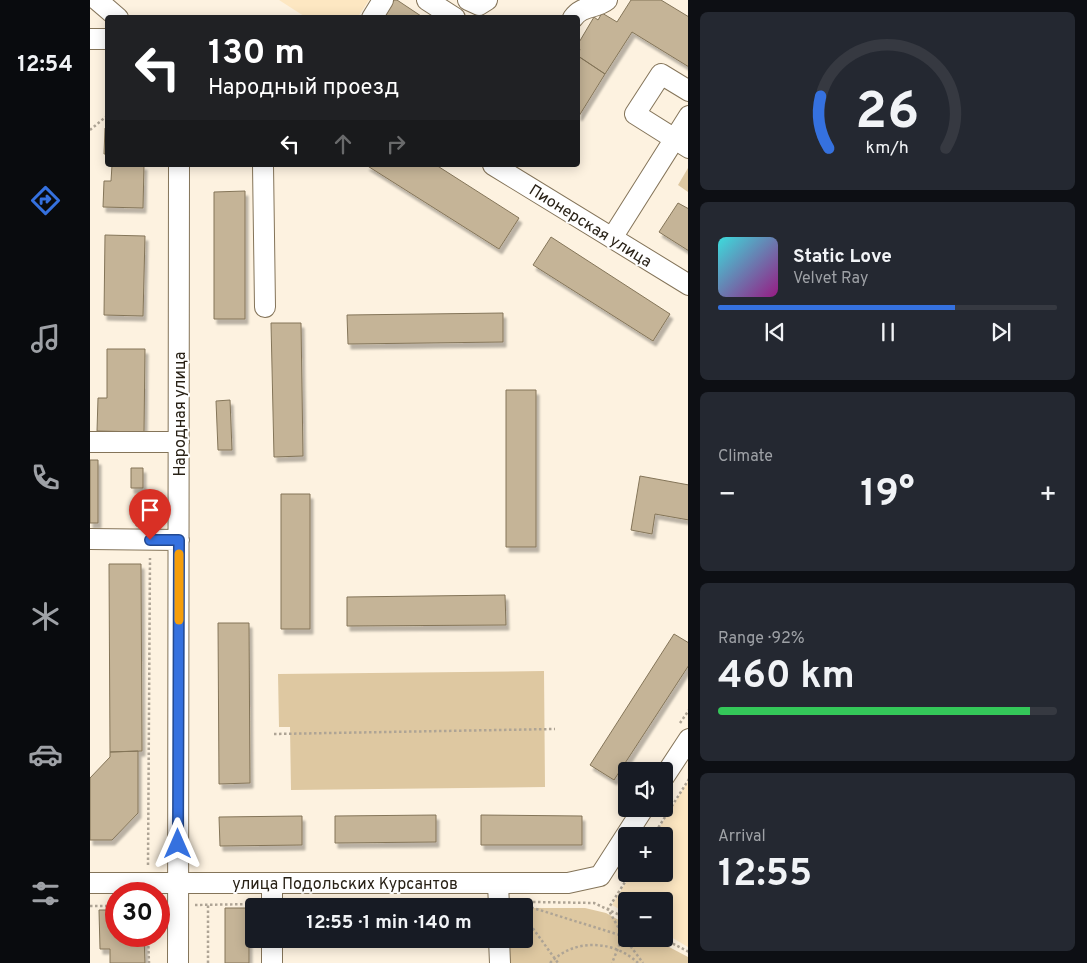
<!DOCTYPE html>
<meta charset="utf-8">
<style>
body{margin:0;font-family:Overpass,sans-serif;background:#242831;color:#f1f3f6;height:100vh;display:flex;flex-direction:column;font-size:19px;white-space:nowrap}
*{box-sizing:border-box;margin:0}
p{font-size:16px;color:#9ea1a6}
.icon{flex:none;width:28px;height:28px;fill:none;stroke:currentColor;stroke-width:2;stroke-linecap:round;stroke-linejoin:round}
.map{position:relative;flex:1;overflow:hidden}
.details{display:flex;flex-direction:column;gap:12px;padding:12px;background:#0d0f14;width:399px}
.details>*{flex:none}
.banner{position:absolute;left:15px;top:15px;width:475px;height:152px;border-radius:5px;box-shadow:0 2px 12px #0003;background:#202124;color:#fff;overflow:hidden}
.tools{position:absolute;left:528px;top:762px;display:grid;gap:10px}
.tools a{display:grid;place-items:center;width:55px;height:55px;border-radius:5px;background:#171b24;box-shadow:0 2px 12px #0003;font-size:25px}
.speed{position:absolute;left:15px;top:882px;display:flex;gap:10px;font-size:25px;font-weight:700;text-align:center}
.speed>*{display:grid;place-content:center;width:65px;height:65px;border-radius:50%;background:#171b24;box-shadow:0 2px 12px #0003;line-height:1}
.speed .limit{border:8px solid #d22;background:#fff;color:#111}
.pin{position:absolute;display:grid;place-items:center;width:42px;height:42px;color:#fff;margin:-51px -21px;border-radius:50% 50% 50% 0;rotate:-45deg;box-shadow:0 0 5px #0007}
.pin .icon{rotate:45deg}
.me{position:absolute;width:55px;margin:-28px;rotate:0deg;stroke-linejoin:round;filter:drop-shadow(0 0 4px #0008)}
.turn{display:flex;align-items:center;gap:18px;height:105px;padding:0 20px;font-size:22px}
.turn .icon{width:65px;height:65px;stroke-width:2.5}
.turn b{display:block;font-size:35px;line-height:42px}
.lanes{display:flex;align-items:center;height:48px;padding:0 20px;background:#0003;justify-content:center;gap:25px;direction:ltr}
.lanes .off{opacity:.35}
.big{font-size:38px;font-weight:700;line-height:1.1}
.details .card{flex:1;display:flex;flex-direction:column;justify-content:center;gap:8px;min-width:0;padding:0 18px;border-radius:8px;background:#242831}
.details .dial{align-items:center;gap:0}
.dial svg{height:130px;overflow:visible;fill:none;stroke:#363941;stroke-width:7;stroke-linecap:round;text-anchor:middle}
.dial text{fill:#f1f3f6;stroke:none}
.song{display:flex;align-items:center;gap:15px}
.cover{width:60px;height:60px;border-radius:8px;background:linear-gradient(135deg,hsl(180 70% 55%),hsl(310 70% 35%))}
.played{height:5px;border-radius:2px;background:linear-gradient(90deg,#3571df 70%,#363941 70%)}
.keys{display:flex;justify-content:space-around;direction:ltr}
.heat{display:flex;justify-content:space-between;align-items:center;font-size:28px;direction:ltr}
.charge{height:8px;border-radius:4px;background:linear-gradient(90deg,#34c759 92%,#363941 0)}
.trip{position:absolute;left:155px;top:898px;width:288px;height:50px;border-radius:5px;background:#171b24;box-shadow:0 2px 12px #0003;font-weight:700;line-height:50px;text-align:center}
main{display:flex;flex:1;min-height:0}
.menu{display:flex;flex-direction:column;width:90px;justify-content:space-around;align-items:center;background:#090b0e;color:#9ea1a6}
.menu .icon{width:35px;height:35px}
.menu .current{color:#3571df}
.menu b{font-size:22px;color:#f1f3f6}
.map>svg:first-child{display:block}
.built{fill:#fde7c2}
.green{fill:#dec8a1}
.building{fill:#c5b497;stroke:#847559;filter:url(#shadow)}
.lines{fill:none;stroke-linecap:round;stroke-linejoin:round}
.minor-casing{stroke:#847459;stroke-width:22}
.path{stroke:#aea495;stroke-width:2.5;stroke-dasharray:2.5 2.5;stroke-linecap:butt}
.minor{stroke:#fff;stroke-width:20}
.route-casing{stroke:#224991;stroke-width:12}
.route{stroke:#3571df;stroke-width:9}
.slow{stroke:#f59e0b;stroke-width:9}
.labels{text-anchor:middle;stroke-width:4;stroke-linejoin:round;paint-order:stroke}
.street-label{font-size:16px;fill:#292217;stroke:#fff}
</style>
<main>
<nav class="menu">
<b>12:54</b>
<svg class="icon current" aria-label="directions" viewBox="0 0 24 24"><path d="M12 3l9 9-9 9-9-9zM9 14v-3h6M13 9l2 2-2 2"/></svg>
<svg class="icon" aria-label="music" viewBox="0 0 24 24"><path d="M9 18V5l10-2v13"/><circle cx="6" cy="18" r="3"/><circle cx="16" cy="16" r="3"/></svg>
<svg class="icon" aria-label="phone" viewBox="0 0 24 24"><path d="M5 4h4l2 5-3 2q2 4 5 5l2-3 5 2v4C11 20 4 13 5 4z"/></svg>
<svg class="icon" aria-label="climate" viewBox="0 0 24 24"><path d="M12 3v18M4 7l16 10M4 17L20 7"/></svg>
<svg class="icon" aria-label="car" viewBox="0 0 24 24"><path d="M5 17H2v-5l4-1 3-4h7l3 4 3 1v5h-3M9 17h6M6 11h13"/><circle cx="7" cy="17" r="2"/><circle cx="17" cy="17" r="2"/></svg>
<svg class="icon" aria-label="filters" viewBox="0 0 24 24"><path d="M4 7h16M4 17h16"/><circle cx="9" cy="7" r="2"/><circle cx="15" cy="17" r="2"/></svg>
</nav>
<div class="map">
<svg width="599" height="963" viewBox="0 0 599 963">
<defs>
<filter id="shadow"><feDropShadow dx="3" dy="5" stdDeviation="1" flood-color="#0004"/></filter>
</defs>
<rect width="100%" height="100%" fill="#fdf2e0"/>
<!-- built -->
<path class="built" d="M 189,0 L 279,0 L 268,17 L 217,18 Z
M 598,781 L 599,947 L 598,947 L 574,933 L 574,901 L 536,901 L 536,913 L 522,905 L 541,874 L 574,874 L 574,836 L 564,836 Z"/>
<!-- green -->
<path class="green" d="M 598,168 L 598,192 L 588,185 Z
M 454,671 L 455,787 L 201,790 L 200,727 L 189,727 L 188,674 Z
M 434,908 L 495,908 L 516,913 L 536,924 L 536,939 L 564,939 L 598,957 L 598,963 L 419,963 L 419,939 L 434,939 Z"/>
<!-- building -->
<path class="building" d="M 304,0 L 307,0 L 334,18 L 293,18 Z
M 541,0 L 571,0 L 599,17 L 599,67 L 542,32 L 515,74 L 488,56 L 490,49 L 488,48 L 488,44 L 504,17 L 508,20 L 512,13 L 527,22 Z
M 488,56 L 515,74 L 489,116 L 488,115 Z
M 15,128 L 18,128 L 18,154 L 14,154 Z
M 22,165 L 54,165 L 53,208 L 13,207 L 14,181 L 21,181 Z
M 276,165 L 346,165 L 429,218 L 409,249 Z
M 155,191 L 155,319 L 124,319 L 124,192 Z
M 588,203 L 599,209 L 599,251 L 569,232 Z
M 15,235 L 55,236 L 53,316 L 14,315 Z
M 461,237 L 580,314 L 563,341 L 443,265 Z
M 413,313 L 413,342 L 258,344 L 257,315 Z
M 181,323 L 211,323 L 213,456 L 184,457 Z
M 17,349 L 55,349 L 54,432 L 7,431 L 8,398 L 17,398 Z
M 416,390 L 446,390 L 446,547 L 416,547 Z
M 140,400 L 142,450 L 128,450 L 126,401 Z
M 0,460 L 8,460 L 8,523 L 0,523 Z
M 41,468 L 53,468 L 53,488 L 41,488 Z
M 550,476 L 599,485 L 599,520 L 565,514 L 562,534 L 541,530 Z
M 191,494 L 220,494 L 220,629 L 191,629 Z
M 46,512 L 53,512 L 53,526 L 46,526 Z
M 19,564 L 51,564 L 52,751 L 20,752 Z
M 415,595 L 416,625 L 257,626 L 257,597 Z
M 128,623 L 159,623 L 160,783 L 129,784 Z
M 584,634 L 599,643 L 599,665 L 524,780 L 500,765 Z
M 48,751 L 48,813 L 22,840 L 0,840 L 0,778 L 20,757 L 20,752 Z
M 346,815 L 346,842 L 245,843 L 245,816 Z
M 391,815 L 492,816 L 492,845 L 391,845 Z
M 212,816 L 212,845 L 130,846 L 129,817 Z
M 135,908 L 159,908 L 159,963 L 135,963 Z
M 9,910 L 26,910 L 26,936 L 54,936 L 55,963 L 20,963 L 20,949 L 10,949 Z"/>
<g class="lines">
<defs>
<path id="minor" d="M 7,0 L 28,18
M 337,0 L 365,18
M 378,0 L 389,5 L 397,0
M 282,18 L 293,0
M 483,18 C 492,5 506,9 517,0
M 0,39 L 18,39
M 599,91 L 571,74 L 545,114 L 599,148
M 173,165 L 175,307
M 403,165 L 599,285
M 522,238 L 599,116
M 0,442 L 89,442
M 0,539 L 89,540
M 574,777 L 599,739
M 0,883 L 478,883 L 510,876 L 553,809
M 408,884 L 409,906
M 182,906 L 182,883
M 409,939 L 410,963
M 88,963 L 89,165
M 182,963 L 182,939"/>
</defs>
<!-- minor casing -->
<use href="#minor" class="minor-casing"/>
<!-- path -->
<path class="path" d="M 0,130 L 18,115
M 590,723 L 599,710
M 184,734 L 465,729
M 563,836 L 599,779
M 58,865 L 60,558
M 540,874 L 518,909 L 533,936 L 553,963
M 443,902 L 504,903 L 536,918
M 427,903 L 533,936 L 522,963
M 200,904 L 387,902
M 105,905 L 165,904
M 0,906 L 26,906
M 434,916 L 468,963
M 58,936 L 59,963
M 574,939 L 599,952
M 118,963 L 118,905
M 460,963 C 484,938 524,940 548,963"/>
<!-- minor -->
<use href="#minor" class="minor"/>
</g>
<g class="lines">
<defs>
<path id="route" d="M 60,540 L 89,540 L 88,844"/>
</defs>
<!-- route casing -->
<use href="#route" class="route-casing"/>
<!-- route -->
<use href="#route" class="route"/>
<!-- slow -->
<path class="slow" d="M 89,620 L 89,554"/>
</g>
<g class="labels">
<!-- street labels -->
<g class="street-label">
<text transform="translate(501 225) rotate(32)" y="6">Пионерская улица</text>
<text transform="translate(89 414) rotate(-90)" y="6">Народная улица</text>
<text x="255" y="889">улица Подольских Курсантов</text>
</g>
</g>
</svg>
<div class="tools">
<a><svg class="icon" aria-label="sound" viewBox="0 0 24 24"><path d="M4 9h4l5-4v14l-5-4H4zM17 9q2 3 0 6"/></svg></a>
<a>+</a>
<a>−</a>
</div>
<div class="speed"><div class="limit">30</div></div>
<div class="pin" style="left:60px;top:540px;background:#d93025"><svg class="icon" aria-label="arrive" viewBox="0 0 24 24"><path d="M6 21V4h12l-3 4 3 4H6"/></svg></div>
<svg class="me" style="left:88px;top:844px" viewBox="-20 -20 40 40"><path d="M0-17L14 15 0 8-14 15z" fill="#3571df" stroke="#fff" stroke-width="4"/></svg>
<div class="trip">12:55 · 1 min · 140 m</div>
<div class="banner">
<div class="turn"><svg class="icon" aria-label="left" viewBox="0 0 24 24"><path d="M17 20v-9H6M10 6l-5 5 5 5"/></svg><div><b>130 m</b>Народный проезд</div></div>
<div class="lanes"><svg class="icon" aria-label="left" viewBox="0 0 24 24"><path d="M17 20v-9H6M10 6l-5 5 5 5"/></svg><svg class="icon off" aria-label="ahead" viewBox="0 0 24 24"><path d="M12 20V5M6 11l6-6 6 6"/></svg><svg class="icon off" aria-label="right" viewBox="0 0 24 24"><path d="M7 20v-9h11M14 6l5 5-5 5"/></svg></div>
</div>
</div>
<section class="details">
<div class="card dial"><svg viewBox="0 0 100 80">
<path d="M14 69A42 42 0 1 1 86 69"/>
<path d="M14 69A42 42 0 0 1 9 37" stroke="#3571df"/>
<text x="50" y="56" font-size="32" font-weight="700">26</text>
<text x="50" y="72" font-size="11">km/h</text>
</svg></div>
<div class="card">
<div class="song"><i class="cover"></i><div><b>Static Love</b><p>Velvet Ray</p></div></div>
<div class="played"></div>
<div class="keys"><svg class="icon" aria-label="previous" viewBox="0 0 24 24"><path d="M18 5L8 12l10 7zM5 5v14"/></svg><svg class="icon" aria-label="pause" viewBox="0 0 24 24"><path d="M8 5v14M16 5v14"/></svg><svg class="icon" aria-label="next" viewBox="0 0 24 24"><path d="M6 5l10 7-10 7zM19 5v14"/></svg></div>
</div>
<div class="card"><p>Climate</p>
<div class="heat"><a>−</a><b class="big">19°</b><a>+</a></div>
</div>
<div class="card"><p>Range · 92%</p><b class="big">460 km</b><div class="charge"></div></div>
<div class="card"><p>Arrival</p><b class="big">12:55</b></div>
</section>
</main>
